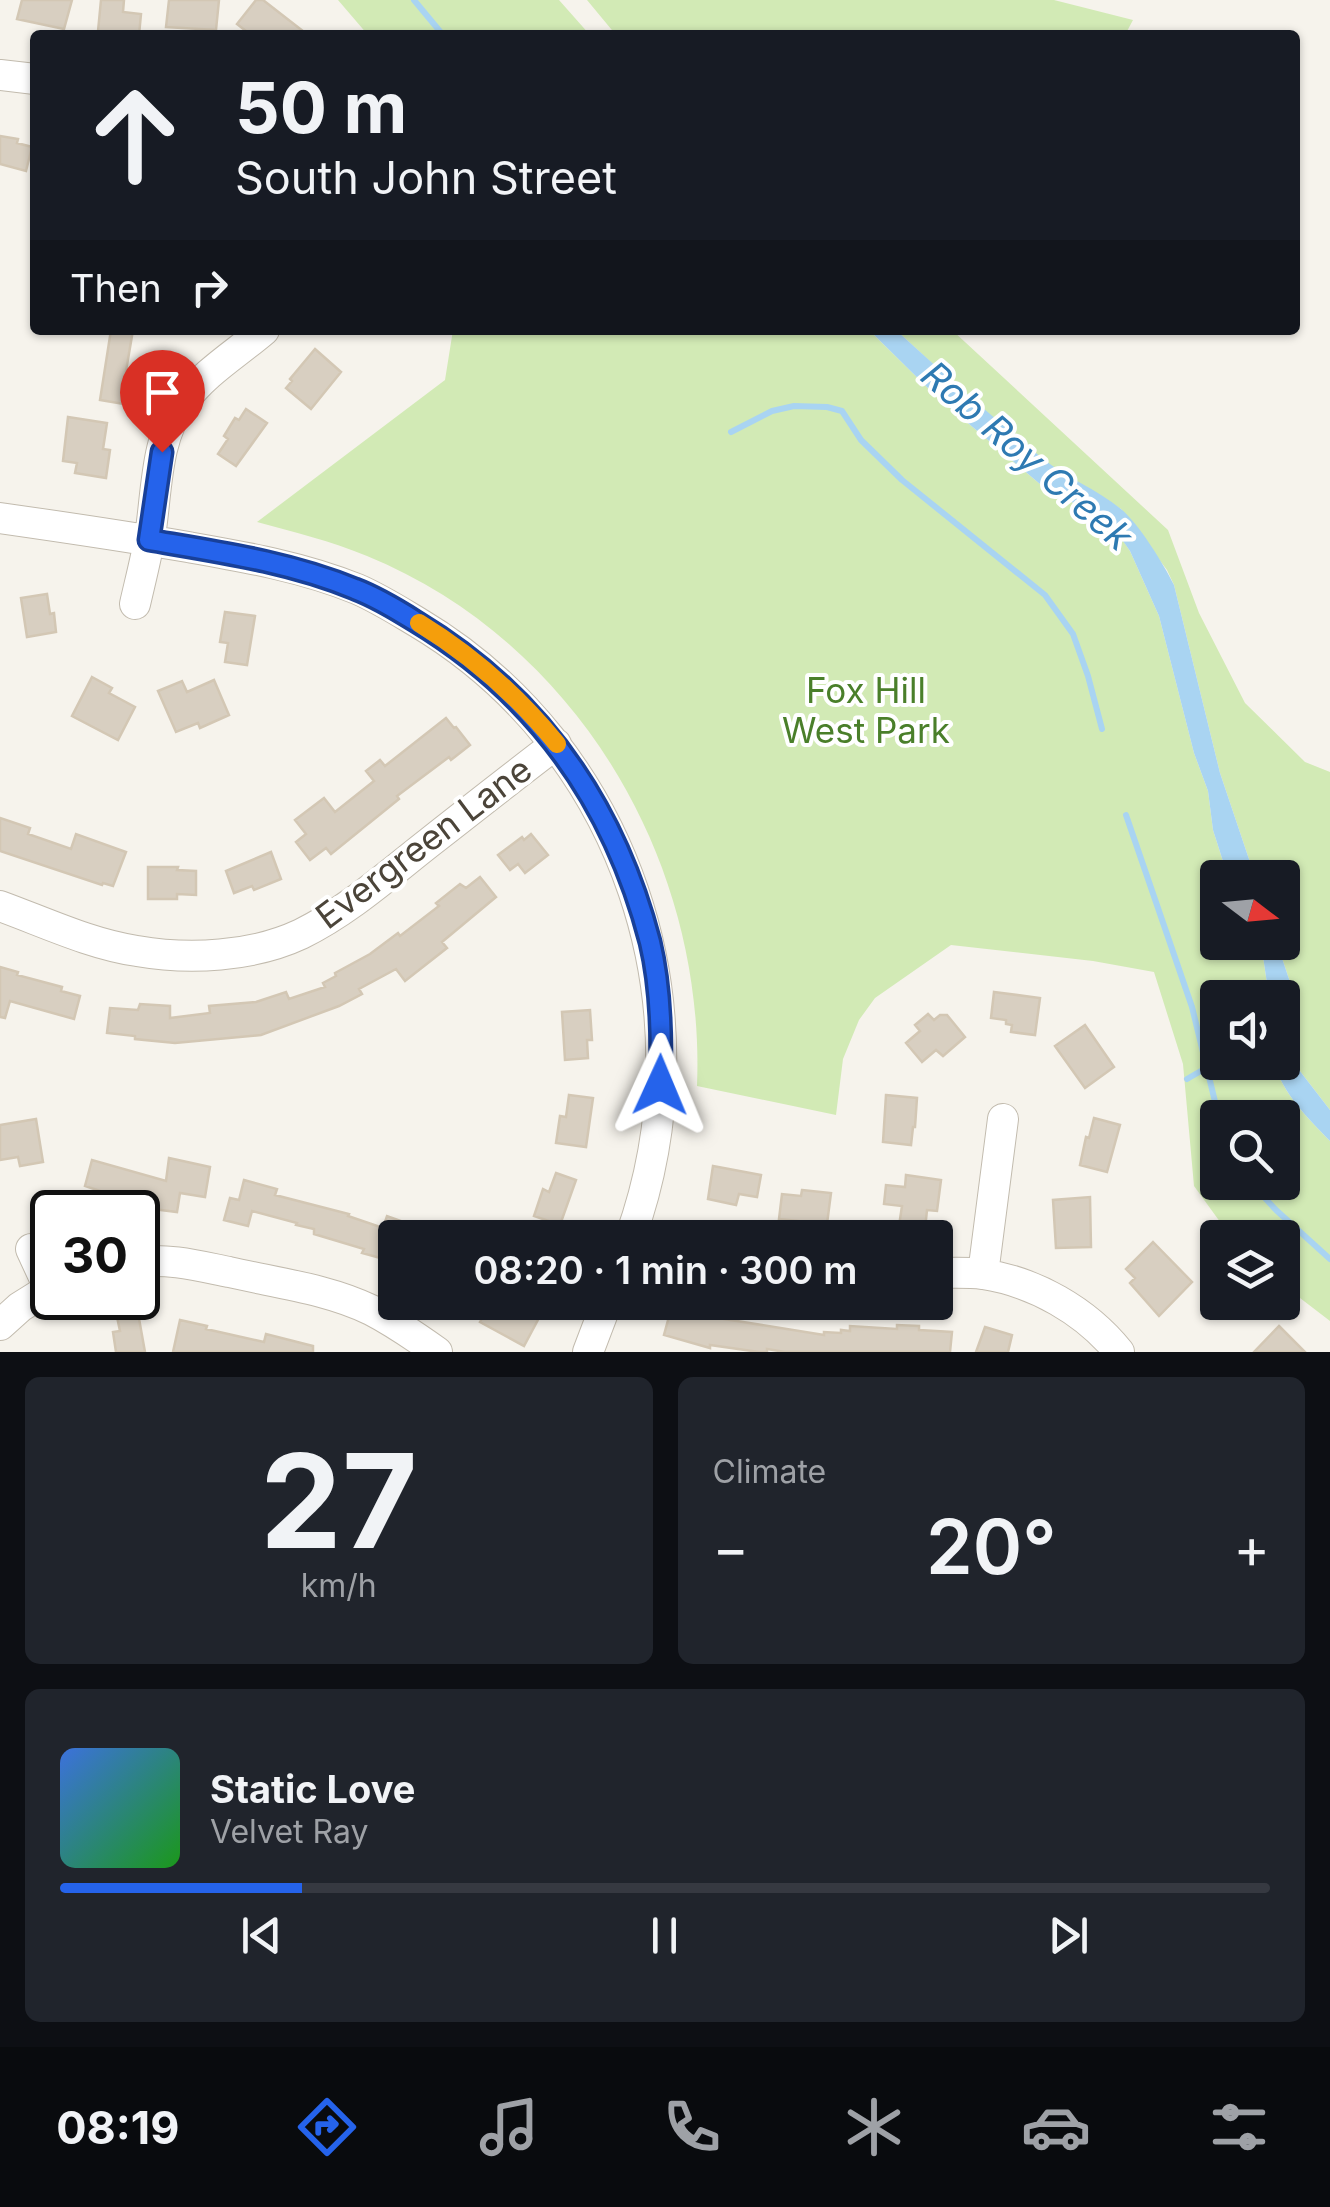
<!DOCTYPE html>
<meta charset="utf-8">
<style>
body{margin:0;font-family:Inter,sans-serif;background:#20242c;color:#f1f3f6;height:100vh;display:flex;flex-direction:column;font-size:38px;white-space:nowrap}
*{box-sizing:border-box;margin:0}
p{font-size:32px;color:#9ea1a6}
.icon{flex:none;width:55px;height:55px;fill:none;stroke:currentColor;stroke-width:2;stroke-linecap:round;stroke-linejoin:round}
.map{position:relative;height:1352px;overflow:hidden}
.drawer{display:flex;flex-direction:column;gap:25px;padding:25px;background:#0d0f14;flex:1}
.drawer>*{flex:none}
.banner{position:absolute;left:30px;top:30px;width:1270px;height:305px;border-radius:10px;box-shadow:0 2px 8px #0004;background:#171b24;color:#f1f3f6;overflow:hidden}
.needle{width:65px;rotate:106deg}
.buttons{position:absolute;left:1200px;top:860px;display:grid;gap:20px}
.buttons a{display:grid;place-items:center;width:100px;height:100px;border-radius:10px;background:#171b24;box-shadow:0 2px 8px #0004;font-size:50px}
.speed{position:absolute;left:30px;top:1190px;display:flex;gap:20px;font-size:50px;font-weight:700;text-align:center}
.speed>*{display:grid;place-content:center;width:130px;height:130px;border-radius:50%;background:#171b24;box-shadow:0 2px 8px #0004;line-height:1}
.speed .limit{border:5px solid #111;border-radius:15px;background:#fff;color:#111}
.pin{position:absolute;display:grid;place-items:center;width:85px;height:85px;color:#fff;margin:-102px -42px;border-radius:50% 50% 50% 0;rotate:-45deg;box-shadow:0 0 10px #0007}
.pin .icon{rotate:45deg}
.me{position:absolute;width:110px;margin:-55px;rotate:1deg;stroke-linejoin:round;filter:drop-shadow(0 0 8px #0008)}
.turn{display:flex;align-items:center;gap:35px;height:210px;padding:0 40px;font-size:45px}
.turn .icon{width:130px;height:130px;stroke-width:2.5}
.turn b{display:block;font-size:70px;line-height:85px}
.then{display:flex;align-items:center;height:95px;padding:0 40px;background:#0003;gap:20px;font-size:38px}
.big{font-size:75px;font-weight:600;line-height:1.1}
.drawer .card{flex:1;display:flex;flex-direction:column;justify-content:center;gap:15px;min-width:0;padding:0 35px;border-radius:15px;background:#20242c}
.drawer .dial{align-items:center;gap:0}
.dial b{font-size:130px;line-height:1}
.song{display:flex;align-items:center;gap:30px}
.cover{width:120px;height:120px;border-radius:15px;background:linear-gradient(135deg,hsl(220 70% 55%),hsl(120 70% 35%))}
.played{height:10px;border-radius:5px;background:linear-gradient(90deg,#2563eb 20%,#363941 20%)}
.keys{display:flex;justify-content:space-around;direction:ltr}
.heat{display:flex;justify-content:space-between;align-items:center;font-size:55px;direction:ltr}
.drawer .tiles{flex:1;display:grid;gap:25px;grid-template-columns:1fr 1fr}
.card:last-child{grid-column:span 2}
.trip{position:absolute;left:378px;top:1220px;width:575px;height:100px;border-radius:10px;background:#171b24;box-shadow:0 2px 8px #0004;font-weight:600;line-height:100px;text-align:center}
.tabs{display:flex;height:160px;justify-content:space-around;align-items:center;background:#090b0e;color:#9ea1a6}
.tabs .icon{width:70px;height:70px}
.tabs .active{color:#2563eb}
.tabs b{font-size:45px;color:#f1f3f6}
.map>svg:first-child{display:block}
.green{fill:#d2eab5;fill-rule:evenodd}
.water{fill:#a9d4f2}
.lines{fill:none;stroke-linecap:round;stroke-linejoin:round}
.stream{stroke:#a9d4f2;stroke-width:6}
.building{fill:#d8cfc1;stroke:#d3c7b4;stroke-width:2.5}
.minor-casing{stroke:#c2bbae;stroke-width:32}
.minor{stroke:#fff;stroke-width:30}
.route-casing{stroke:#184099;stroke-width:25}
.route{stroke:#2563eb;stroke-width:18}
.slow{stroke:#f59e0b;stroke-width:18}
.labels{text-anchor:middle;stroke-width:8;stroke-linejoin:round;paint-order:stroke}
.park-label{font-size:35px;fill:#4a7f2a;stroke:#fff}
.street-label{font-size:35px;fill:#4b4439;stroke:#fff}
.water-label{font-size:38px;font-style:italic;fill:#2e7ab2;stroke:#fff}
</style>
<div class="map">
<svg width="1330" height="1352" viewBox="0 0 1330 1352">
<rect width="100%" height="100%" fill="#f6f3ec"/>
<!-- green -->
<path class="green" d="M 338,0 L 559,0 L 590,35 L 368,35 Z
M 587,0 L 1054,0 L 1133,20 L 1125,35 L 616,35 Z
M 453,330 L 869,330 L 936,396 L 1047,490 L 1096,514 L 1118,533 L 1130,551 L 1159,616 L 1194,753 L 1208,791 L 1213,830 L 1228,877 L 1218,878 L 1218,942 L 1261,943 L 1269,997 L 1218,998 L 1218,1062 L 1274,1063 C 1283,1094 1308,1118 1330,1141 L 1330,1321 L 1283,1285 L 1282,1238 L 1231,1237 L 1194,1186 L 1183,1064 L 1154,972 L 1093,961 L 951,945 L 875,998 L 859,1020 L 843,1059 L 836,1115 L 697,1086 C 706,862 577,642 367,556 C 331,541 294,532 257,522 L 445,380 ZM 1218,1118 L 1282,1118 L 1282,1182 L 1218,1182 Z
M 896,330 L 952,330 L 1168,530 L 1199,613 L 1245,703 L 1305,762 L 1330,772 L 1330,1110 L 1296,1066 L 1293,1049 L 1296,1000 L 1277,943 L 1282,942 L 1282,878 L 1255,877 L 1220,773 L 1174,585 L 1167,570 L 1121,509 L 1051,466 L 984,411 Z"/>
<!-- water -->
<path class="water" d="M 869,330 L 896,330 C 944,374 992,417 1042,458 C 1066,478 1097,489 1121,509 C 1139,524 1163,563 1174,585 L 1220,773 L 1255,877 L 1228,877 L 1213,830 L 1208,791 L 1194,753 L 1159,616 L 1130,551 L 1118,534 L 1096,514 L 1047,490 L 936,396 Z
M 1261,943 L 1277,943 L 1296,1000 L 1293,1049 L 1296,1066 L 1330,1110 L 1330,1141 C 1308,1118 1283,1094 1274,1063 L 1282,1062 L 1282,998 L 1269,997 Z"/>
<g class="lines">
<!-- stream -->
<path class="stream" d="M 414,0 L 443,35
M 731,432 L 772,411 L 794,406 L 827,407 L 842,411 L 861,440 L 902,480 L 1045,595 L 1073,634 L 1088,676 L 1102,729
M 1126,815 L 1192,1007 L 1219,1118
M 1187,1079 L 1206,1068
M 1250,1182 L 1276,1210 L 1330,1259"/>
</g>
<!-- building -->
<path class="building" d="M 22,0 L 72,0 L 64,29 L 17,19 Z
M 101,0 L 124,0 L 123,12 L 141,14 L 139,35 L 120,35 L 120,33 L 98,31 Z
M 169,0 L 219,0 L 216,30 L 166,27 Z
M 256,0 L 263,0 L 308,35 L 251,35 L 237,24 Z
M 0,136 L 18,139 L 17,143 L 32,147 L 26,171 L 0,164 Z
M 111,330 L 133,330 L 126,371 L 132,372 L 129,391 L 125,390 L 124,404 L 100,400 Z
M 315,349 L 341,372 L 311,409 L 286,388 L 292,381 L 290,379 Z
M 246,409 L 267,423 L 236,466 L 218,454 L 228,439 L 224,436 L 235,418 L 239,420 Z
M 68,417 L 107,423 L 103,449 L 110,450 L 106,478 L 75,473 L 77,463 L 63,461 Z
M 47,594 L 50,614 L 54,613 L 56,632 L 27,637 L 21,598 Z
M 225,612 L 255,616 L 247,665 L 225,662 L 228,643 L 220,642 Z
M 92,677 L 112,688 L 109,693 L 135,707 L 118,740 L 72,716 Z
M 214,680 L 229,715 L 200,728 L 198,723 L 176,732 L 158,691 L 182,681 L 187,692 Z
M 446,718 L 454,728 L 456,727 L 470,745 L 451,760 L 449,757 L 397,796 L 399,799 L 331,854 L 326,848 L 310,860 L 296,842 L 306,834 L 295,820 L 324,798 L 335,812 L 374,781 L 366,771 L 380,760 L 385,766 Z
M 0,818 L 30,828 L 28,834 L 71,849 L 76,834 L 126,852 L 113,886 L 103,883 L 102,885 L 0,851 Z
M 531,834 L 548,855 L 525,873 L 518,864 L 510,870 L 498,855 L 522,837 L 524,840 Z
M 271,852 L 281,879 L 254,890 L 252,886 L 234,893 L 226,871 Z
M 148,867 L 178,867 L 177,870 L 196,871 L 196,895 L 177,894 L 177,899 L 148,899 Z
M 480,877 L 496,897 L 442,942 L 447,948 L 405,981 L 396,969 L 359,989 L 362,994 L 339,1006 L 261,1035 L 175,1043 L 135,1039 L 135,1036 L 107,1033 L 110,1008 L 138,1010 L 140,1004 L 170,1006 L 170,1018 L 210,1013 L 209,1006 L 256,1002 L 286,992 L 289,999 L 325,987 L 323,983 L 336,976 L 335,973 L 370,954 L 398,933 L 400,936 L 439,906 L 436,903 L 460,884 L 466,888 Z
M 0,967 L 18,972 L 17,975 L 62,987 L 61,991 L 80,996 L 74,1019 L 10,1001 L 5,1018 L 0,1017 Z
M 994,992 L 1040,998 L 1035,1035 L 1011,1032 L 1012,1025 L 1006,1024 L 1006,1020 L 991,1018 Z
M 590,1010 L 592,1040 L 587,1040 L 588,1058 L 565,1060 L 562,1012 Z
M 928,1014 L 934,1020 L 940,1015 L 947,1015 L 965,1037 L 943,1056 L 936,1050 L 922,1062 L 906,1043 L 920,1031 L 915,1025 Z
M 1085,1025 L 1114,1067 L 1085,1088 L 1055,1046 Z
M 569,1095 L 593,1098 L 586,1147 L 556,1143 L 560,1116 L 566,1117 Z
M 886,1095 L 917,1098 L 915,1127 L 913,1127 L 911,1145 L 883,1142 Z
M 1094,1118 L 1120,1125 L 1107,1172 L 1080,1165 L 1086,1137 L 1089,1138 Z
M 36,1119 L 43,1162 L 20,1166 L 18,1157 L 0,1160 L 0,1125 Z
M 169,1158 L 210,1167 L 205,1197 L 180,1193 L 177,1212 L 153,1209 L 102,1194 L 103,1192 L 85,1186 L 92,1160 L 166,1181 Z
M 713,1166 L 761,1175 L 757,1197 L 739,1194 L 736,1205 L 708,1199 Z
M 556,1173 L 576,1180 L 560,1225 L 534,1216 L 543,1189 L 549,1192 Z
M 906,1175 L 941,1180 L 937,1211 L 927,1210 L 925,1229 L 899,1226 L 902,1206 L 884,1204 L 886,1185 L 905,1187 Z
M 244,1180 L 277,1189 L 275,1195 L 349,1214 L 348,1216 L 383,1228 L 387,1216 L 412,1225 L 407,1238 L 395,1238 L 395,1262 L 362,1253 L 364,1249 L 314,1234 L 314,1229 L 296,1225 L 297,1223 L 252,1211 L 248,1226 L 224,1220 L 230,1198 L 239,1200 Z
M 802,1190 L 831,1193 L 827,1224 L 779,1219 L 782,1194 L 801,1196 Z
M 1090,1197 L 1091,1247 L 1056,1248 L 1053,1200 Z
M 1153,1242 L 1192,1282 L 1159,1316 L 1130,1283 L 1135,1278 L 1126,1269 Z
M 455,1302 L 500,1302 L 512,1309 L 516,1302 L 540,1316 L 524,1346 L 480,1322 L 481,1320 Z
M 673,1302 L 719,1312 L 718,1318 L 824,1335 L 824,1332 L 841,1333 L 841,1330 L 850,1331 L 850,1326 L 897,1329 L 897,1325 L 919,1326 L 919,1330 L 952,1332 L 950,1352 L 785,1352 L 767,1349 L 767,1352 L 759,1352 L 710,1345 L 710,1348 L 664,1335 Z
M 138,1313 L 145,1352 L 116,1352 L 113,1332 L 120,1331 L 117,1317 Z
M 180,1320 L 207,1326 L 206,1329 L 264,1342 L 266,1334 L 313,1346 L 313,1352 L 173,1352 Z
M 1279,1326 L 1305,1352 L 1254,1352 Z
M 985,1327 L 1012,1335 L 1008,1352 L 976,1352 Z"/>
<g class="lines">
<defs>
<path id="minor" d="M 0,75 L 35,79
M 0,518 C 63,527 125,536 188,547 C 245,557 303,567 357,589 C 378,598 397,610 417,622 C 627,747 713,1009 630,1238
M 135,604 C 140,582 146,559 150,536 C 157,493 155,438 183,402 C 205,372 236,354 264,330
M 0,906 C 44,922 90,944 137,951 C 189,960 252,957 301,934 C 348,911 389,874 430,842 C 472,809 514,776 556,744
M 31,1249 L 49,1288
M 138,1262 C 168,1258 199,1266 229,1272 C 277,1283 328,1289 371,1310 C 394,1322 416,1337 437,1352
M 935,1273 C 951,1273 967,1272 983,1274 C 1035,1282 1086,1311 1119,1352
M 983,1274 L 1003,1119
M 0,1325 L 20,1307 L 52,1287
M 588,1352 L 607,1302"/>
</defs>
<!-- minor casing -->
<use href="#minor" class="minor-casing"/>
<!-- minor -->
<use href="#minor" class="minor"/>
</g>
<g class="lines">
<defs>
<path id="route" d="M 162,452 L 149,540 C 219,552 290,562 355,589 C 376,597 396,609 415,621 C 538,695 614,804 650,942 C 661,988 662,1038 660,1085"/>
</defs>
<!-- route casing -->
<use href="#route" class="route-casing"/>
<!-- route -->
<use href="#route" class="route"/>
<!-- slow -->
<path class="slow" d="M 419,623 C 473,656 517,695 557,744"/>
</g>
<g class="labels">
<!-- park labels -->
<g class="park-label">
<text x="866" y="703">Fox Hill<tspan x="866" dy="40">West Park</tspan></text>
</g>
<!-- street labels -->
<g class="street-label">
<text transform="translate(424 843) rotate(-37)" y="12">Evergreen Lane</text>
</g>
<!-- water labels -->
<g class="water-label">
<text transform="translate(1027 456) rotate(41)" y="13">Rob Roy Creek</text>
</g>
</g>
</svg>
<div class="buttons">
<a><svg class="needle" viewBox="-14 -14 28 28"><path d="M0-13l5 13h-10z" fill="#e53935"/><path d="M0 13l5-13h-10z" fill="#9ea1a6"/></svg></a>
<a><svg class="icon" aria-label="sound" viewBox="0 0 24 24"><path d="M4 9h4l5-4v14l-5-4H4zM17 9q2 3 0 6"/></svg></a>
<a><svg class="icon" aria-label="search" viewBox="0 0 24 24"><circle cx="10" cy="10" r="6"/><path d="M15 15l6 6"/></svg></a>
<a><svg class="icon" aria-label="layers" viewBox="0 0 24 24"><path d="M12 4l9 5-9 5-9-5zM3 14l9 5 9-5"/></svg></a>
</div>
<div class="speed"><div class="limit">30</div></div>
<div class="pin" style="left:162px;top:452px;background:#d93025"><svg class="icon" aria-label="arrive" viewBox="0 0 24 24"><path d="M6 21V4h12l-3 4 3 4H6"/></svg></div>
<svg class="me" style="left:660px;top:1085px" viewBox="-20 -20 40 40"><path d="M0-17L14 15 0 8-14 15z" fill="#2563eb" stroke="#fff" stroke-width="4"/></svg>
<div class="trip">08:20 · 1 min · 300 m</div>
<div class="banner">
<div class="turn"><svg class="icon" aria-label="ahead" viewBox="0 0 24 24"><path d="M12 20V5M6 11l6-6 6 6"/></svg><div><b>50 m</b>South John Street</div></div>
<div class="then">Then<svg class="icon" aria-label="right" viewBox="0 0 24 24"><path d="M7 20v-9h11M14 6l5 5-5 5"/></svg></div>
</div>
</div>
<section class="drawer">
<div class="tiles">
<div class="card dial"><b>27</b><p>km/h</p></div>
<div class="card"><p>Climate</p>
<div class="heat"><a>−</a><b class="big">20°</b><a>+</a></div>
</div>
<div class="card">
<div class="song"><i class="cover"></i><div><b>Static Love</b><p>Velvet Ray</p></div></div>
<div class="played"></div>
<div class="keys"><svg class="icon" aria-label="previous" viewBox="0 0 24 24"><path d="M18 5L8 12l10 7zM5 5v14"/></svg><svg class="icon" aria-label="pause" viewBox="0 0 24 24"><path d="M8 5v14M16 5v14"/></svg><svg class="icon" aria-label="next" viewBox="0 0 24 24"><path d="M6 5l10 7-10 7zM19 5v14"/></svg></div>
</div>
</div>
</section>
<nav class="tabs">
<b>08:19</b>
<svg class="icon active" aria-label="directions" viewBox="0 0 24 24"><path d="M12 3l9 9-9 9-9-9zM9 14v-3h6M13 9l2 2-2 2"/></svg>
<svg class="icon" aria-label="music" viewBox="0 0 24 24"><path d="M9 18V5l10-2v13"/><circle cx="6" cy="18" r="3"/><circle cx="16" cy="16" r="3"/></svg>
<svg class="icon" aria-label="phone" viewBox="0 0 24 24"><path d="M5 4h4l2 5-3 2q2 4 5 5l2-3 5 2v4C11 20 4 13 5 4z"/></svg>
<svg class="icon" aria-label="climate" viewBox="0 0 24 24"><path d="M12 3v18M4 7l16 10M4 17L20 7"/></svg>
<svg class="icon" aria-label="car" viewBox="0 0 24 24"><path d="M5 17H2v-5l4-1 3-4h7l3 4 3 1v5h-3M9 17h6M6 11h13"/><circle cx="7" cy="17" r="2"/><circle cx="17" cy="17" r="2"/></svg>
<svg class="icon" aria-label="filters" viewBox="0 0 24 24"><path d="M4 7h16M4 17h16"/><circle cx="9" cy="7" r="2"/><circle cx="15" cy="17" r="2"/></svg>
</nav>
